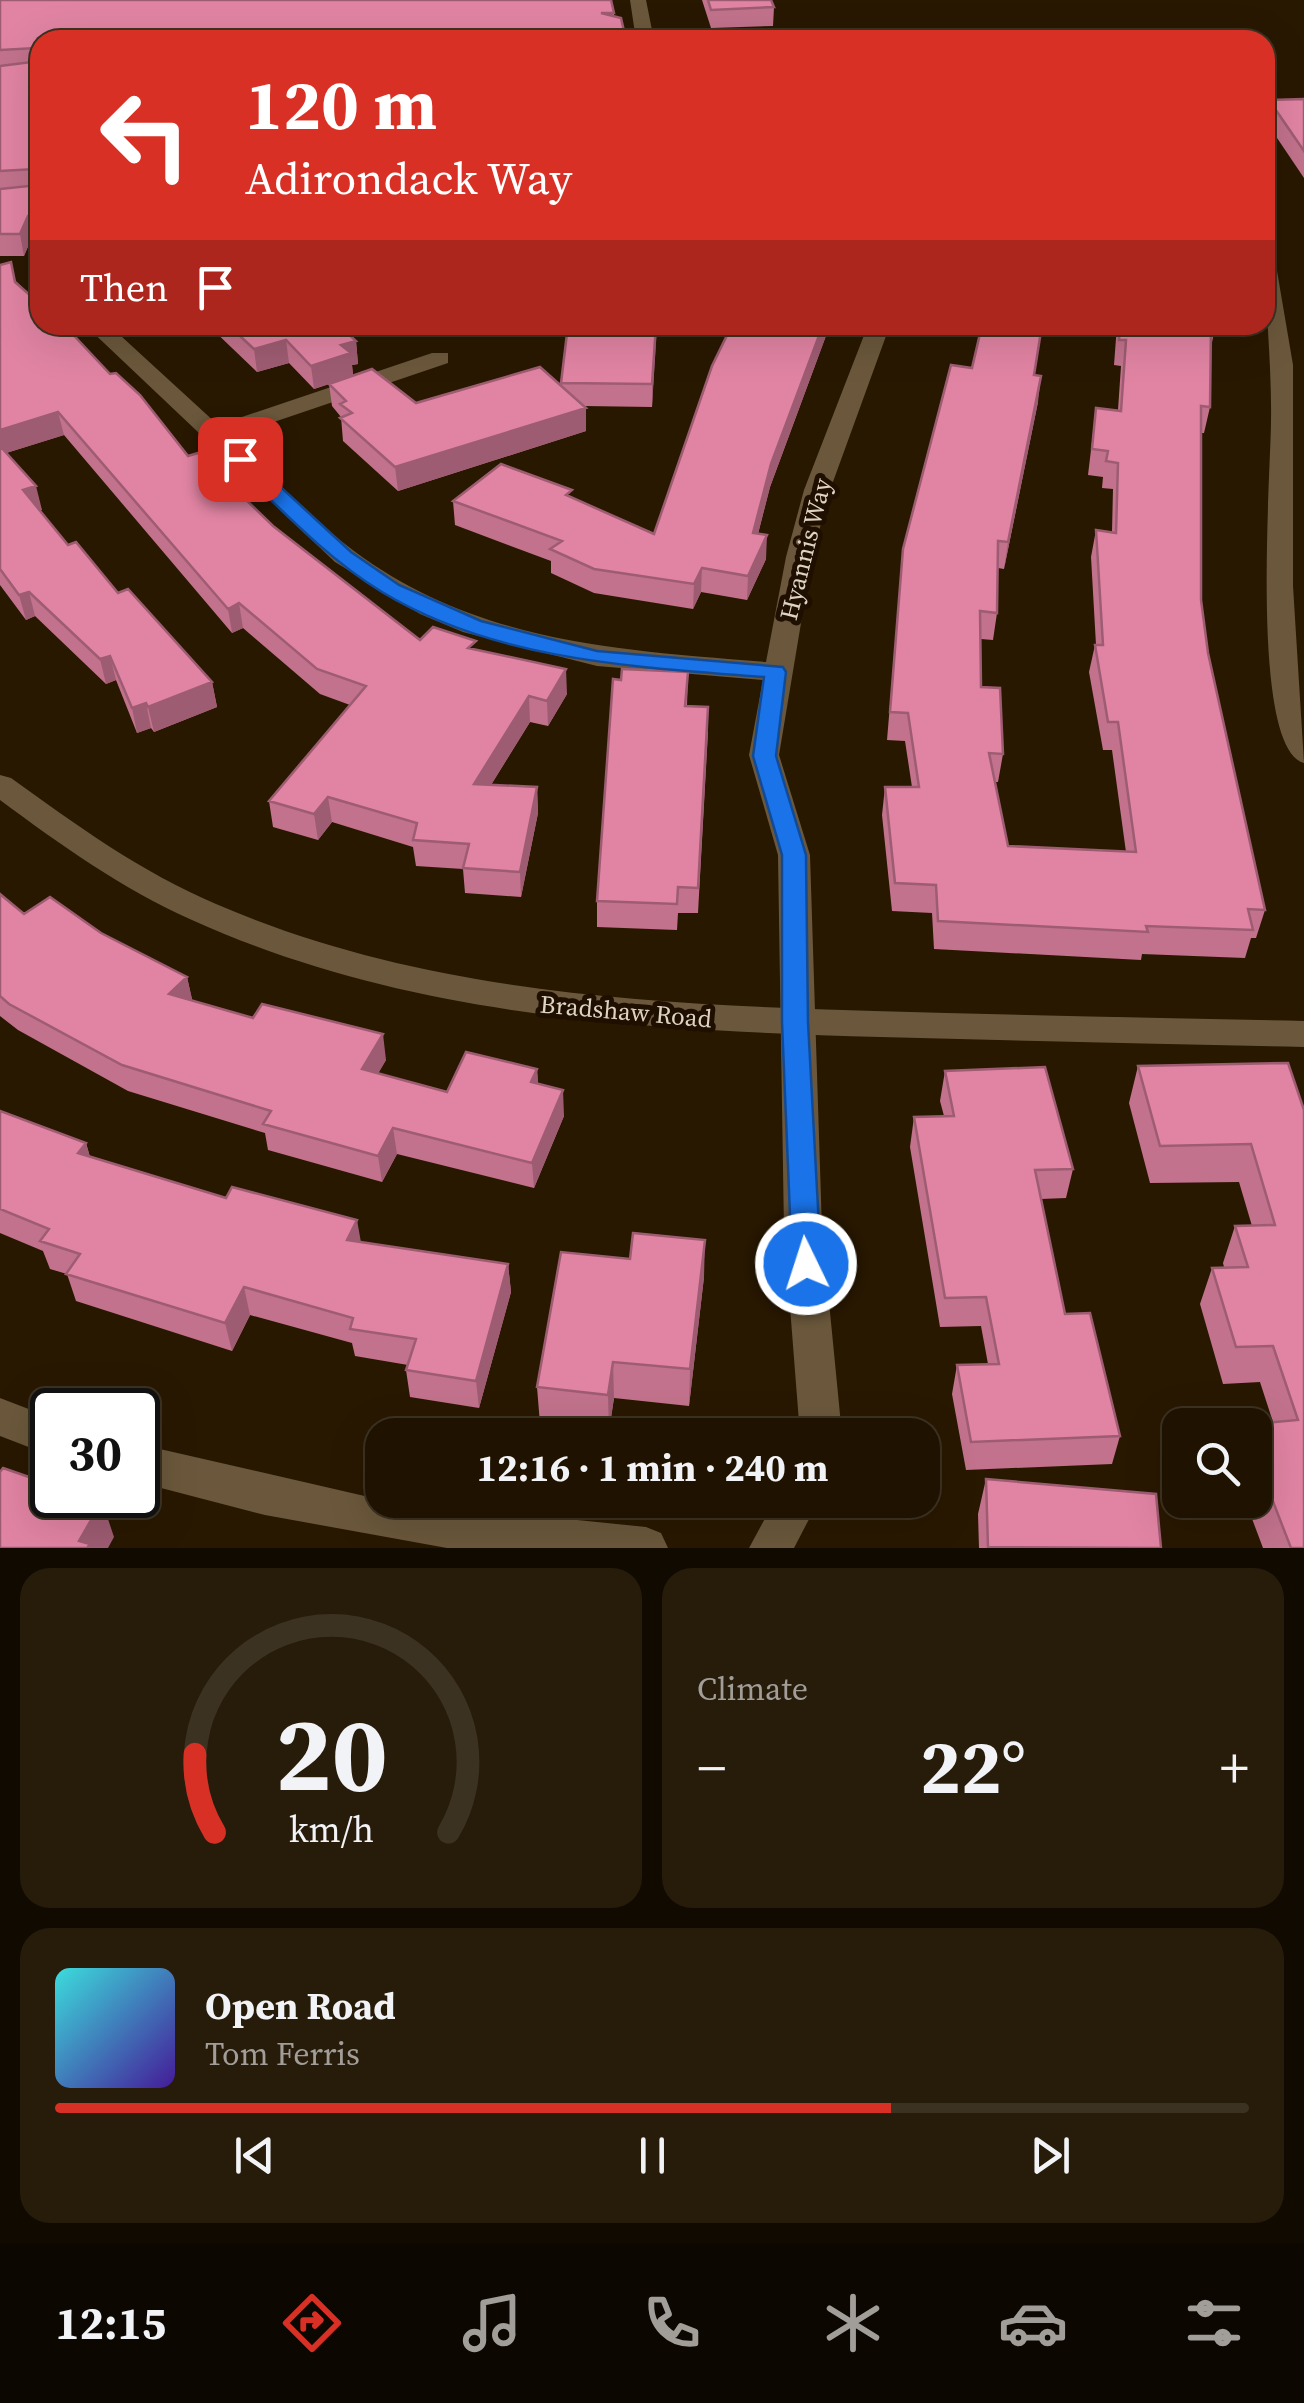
<!DOCTYPE html>
<meta charset="utf-8">
<style>
body{margin:0;font-family:"Source Serif 4",serif;background:#271b0a;color:#f1f3f6;height:100vh;display:flex;flex-direction:column;font-size:38px;white-space:nowrap}
*{box-sizing:border-box;margin:0}
p{font-size:32px;color:#a19e99}
.icon{flex:none;width:55px;height:55px;fill:none;stroke:currentColor;stroke-width:2;stroke-linecap:round;stroke-linejoin:round}
.map{position:relative;height:1548px;overflow:hidden}
.panel{display:flex;flex-direction:column;gap:20px;padding:20px;background:#110a00;flex:1}
.panel>*{flex:none}
.guide{position:absolute;left:30px;top:30px;width:1245px;height:305px;border-radius:30px;box-shadow:0 10px 40px #0002,0 0 0 2px #3c3222;background:#d93025;color:#fff;overflow:hidden}
.buttons{position:absolute;left:1162px;top:1408px;display:grid;gap:20px}
.buttons a{display:grid;place-items:center;width:110px;height:110px;border-radius:20px;background:#1f1200;box-shadow:0 10px 40px #0002,0 0 0 2px #3c3222;font-size:50px}
.speed{position:absolute;left:30px;top:1388px;display:flex;gap:20px;font-size:50px;font-weight:700;text-align:center}
.speed>*{display:grid;place-content:center;width:130px;height:130px;border-radius:50%;background:#1f1200;box-shadow:0 10px 40px #0002,0 0 0 2px #3c3222;line-height:1}
.speed .limit{border:5px solid #111;border-radius:15px;background:#fff;color:#111}
.pin{position:absolute;display:grid;place-items:center;width:85px;height:85px;color:#fff;margin:-42px;border-radius:20px;box-shadow:0 5px 15px #0006}
.me{position:absolute;width:110px;margin:-55px;rotate:356deg;stroke-linejoin:round;filter:drop-shadow(0 0 8px #0008)}
.turn{display:flex;align-items:center;gap:35px;height:210px;padding:0 50px;font-size:45px}
.turn .icon{width:130px;height:130px;stroke-width:2.5}
.turn b{display:block;font-size:70px;line-height:85px}
.then{display:flex;align-items:center;height:95px;padding:0 50px;background:#0003;gap:20px;font-size:38px}
.big{font-size:75px;font-weight:700;line-height:1.1}
.panel .card{flex:1;display:flex;flex-direction:column;justify-content:center;gap:15px;min-width:0;padding:0 35px;border-radius:30px;background:#271b0a}
.panel .dial{align-items:center;gap:0}
.dial svg{height:260px;overflow:visible;fill:none;stroke:#3c3222;stroke-width:7;stroke-linecap:round;text-anchor:middle}
.dial text{fill:#f1f3f6;stroke:none}
.song{display:flex;align-items:center;gap:30px}
.cover{width:120px;height:120px;border-radius:15px;background:linear-gradient(135deg,hsl(180 70% 55%),hsl(260 70% 35%))}
.played{height:10px;border-radius:5px;background:linear-gradient(90deg,#d93025 70%,#3c3222 70%)}
.keys{display:flex;justify-content:space-around;direction:ltr}
.heat{display:flex;justify-content:space-between;align-items:center;font-size:55px;direction:ltr}
.panel .tiles{flex:1;display:grid;gap:20px;grid-template-columns:1fr 1fr}
.card:last-child{grid-column:span 2}
.trip{position:absolute;left:365px;top:1418px;width:575px;height:100px;border-radius:30px;background:#1f1200;box-shadow:0 10px 40px #0002,0 0 0 2px #3c3222;font-weight:700;line-height:100px;text-align:center}
.tab-bar{display:flex;height:160px;justify-content:space-around;align-items:center;background:#0c0700;color:#a19e99}
.tab-bar .icon{width:70px;height:70px}
.tab-bar .selected{color:#d93025}
.tab-bar b{font-size:45px;color:#f1f3f6}
.map>svg:first-child{display:block}
.lines{fill:none;stroke-linecap:round;stroke-linejoin:round}
.minor{fill:#6b583c;fill-rule:evenodd}
.tertiary{fill:#6b583c;fill-rule:evenodd}
.wall{fill:#c2728c}
.shaded-wall{fill:#9e5c72}
.building{fill:#e184a3;stroke:#9e5c72;stroke-width:2.5}
.route{fill:#1a73e8;stroke:#114b97;stroke-width:2.5}
.labels{text-anchor:middle;stroke-width:10;stroke-linejoin:round;paint-order:stroke}
.street-label{font-size:25px;fill:#ded3c3;stroke:#1f0f00}
</style>
<div class="map">
<svg width="1304" height="1548" viewBox="0 0 1304 1548">
<rect width="100%" height="100%" fill="#291800"/>
<g class="lines">
<!-- minor -->
<path class="minor" d="M 630,0 L 646,0 L 654,40 L 636,40 Z
M 1265,253 L 1275,259 L 1293,365 L 1293,586 L 1304,763 C 1249,748 1271,474 1271,421 C 1272,365 1265,309 1265,253 Z
M 85,325 L 109,325 L 218,425 L 432,353 L 448,353 L 448,363 L 230,437 C 271,474 310,518 354,551 C 478,643 618,650 766,662 L 786,557 L 804,490 L 868,325 L 890,325 L 830,490 L 812,557 L 779,755 L 810,855 L 822,1230 L 842,1435 L 800,1435 L 784,1230 L 778,855 L 749,755 L 763,680 L 597,666 L 463,632 L 420,614 L 335,562 Z
M 0,1398 L 52,1418 L 52,1456 L 0,1436 Z
M 138,1444 L 382,1500 L 646,1527 L 661,1533 L 668,1548 L 447,1548 L 265,1515 L 138,1482 Z
M 775,1500 L 819,1500 L 794,1548 L 749,1548 Z"/>
<!-- tertiary -->
<path class="tertiary" d="M 0,775 L 11,778 C 76,825 141,872 216,904 C 424,994 651,1004 874,1011 C 1017,1015 1161,1018 1304,1021 L 1304,1047 C 1163,1044 1022,1041 881,1037 C 647,1030 408,1018 192,920 C 122,889 61,845 0,800 Z"/>
</g>
<!-- wall -->
<path class="wall" d="M 0,0 L 614,13 L 614,16 L 40,40 L 40,237 L 32,237 L 24,256 L 0,256 Z
M 702,0 L 771,0 L 774,7 L 773,26 L 711,28 Z
M 1304,99 L 1304,178 L 1265,120 L 1269,100 Z
M 0,265 L 188,456 L 273,526 L 420,640 L 476,650 L 567,694 L 548,726 L 530,722 L 491,785 L 537,787 L 538,813 L 521,897 L 465,893 L 463,869 L 416,866 L 413,847 L 332,822 L 318,840 L 273,827 L 269,801 L 350,705 L 320,694 L 243,628 L 232,633 L 64,435 L 6,453 L 42,510 L 40,510 L 68,545 L 212,682 L 217,707 L 154,732 L 151,728 L 137,733 L 116,680 L 106,684 L 35,616 L 26,620 L 0,585 Z
M 208,325 L 379,325 L 349,334 L 356,341 L 358,364 L 352,365 L 353,375 L 416,403 L 561,386 L 568,326 L 565,325 L 656,325 L 652,407 L 584,406 L 586,408 L 586,431 L 398,491 L 343,441 L 341,417 L 332,406 L 329,384 L 314,389 L 289,363 L 257,372 Z
M 732,325 L 830,325 L 770,487 L 758,534 L 766,559 L 747,600 L 701,592 L 693,609 L 594,593 L 551,573 L 551,561 L 455,525 L 453,501 L 573,498 L 654,534 Z
M 1117,325 L 1215,325 L 1215,328 L 1210,352 L 1210,407 L 1204,433 L 1201,433 L 1201,600 L 1208,653 L 1265,910 L 1256,938 L 1251,938 L 1245,958 L 1142,954 L 1141,960 L 934,949 L 932,913 L 892,911 L 882,815 L 885,787 L 912,787 L 905,741 L 887,740 L 903,549 L 972,368 L 1034,375 L 1038,402 L 1004,569 L 998,568 L 997,613 L 993,640 L 981,639 L 981,687 L 1003,754 L 998,782 L 995,782 L 1008,846 L 1126,852 L 1112,750 L 1103,750 L 1089,672 L 1095,645 L 1096,645 L 1091,557 L 1096,530 L 1112,532 L 1113,489 L 1102,488 L 1103,477 L 1088,475 L 1096,408 L 1118,410 L 1121,366 L 1114,365 Z
M 688,672 L 687,706 L 708,732 L 698,913 L 678,913 L 677,930 L 597,927 L 597,901 L 621,680 Z
M 0,894 L 24,914 L 101,933 L 187,977 L 192,1000 L 386,1060 L 378,1073 L 447,1092 L 537,1069 L 538,1084 L 564,1116 L 534,1188 L 397,1154 L 382,1182 L 268,1150 L 265,1133 L 128,1091 L 18,1030 L 0,1016 Z
M 1288,1063 L 1304,1548 L 1263,1548 L 1245,1500 L 1255,1500 L 1255,1425 L 1273,1422 L 1260,1382 L 1223,1384 L 1200,1304 L 1212,1268 L 1224,1267 L 1223,1263 L 1235,1226 L 1252,1226 L 1239,1182 L 1150,1183 L 1129,1103 L 1138,1066 Z
M 945,1071 L 1073,1169 L 1066,1198 L 1041,1199 L 1065,1314 L 1120,1436 L 1112,1464 L 966,1470 L 952,1394 L 957,1365 L 988,1364 L 981,1326 L 940,1327 L 910,1147 L 914,1117 L 944,1116 L 940,1101 Z
M 0,1111 L 86,1143 L 90,1157 L 361,1242 L 508,1264 L 511,1292 L 479,1408 L 410,1397 L 406,1370 L 408,1365 L 355,1356 L 352,1343 L 250,1315 L 232,1351 L 76,1301 L 67,1274 L 50,1269 L 43,1251 L 0,1233 Z
M 704,1277 L 689,1406 L 614,1398 L 609,1431 L 540,1424 L 537,1387 Z
M 986,1479 L 1161,1548 L 979,1548 L 978,1514 Z"/>
<!-- shaded-wall -->
<path class="shaded-wall" d="M 40,204 L 40,237 L 35,216 Z
M 28,216 L 32,237 L 24,256 L 20,234 Z
M 331,325 L 379,325 L 333,339 Z
M 656,325 L 657,325 L 652,407 L 652,384 Z
M 823,325 L 830,325 L 770,487 L 752,557 L 753,533 L 771,464 Z
M 286,340 L 289,363 L 257,372 L 254,349 Z
M 356,341 L 358,364 L 352,365 L 353,376 L 314,389 L 311,366 L 341,345 Z
M 1041,376 L 1038,402 L 1004,569 L 1008,542 Z
M 586,408 L 586,431 L 398,491 L 395,467 Z
M 58,412 L 64,435 L 0,455 L 0,430 Z
M 36,486 L 42,510 L 29,514 L 23,490 Z
M 767,535 L 766,559 L 747,600 L 748,576 Z
M 702,568 L 701,592 L 693,609 L 694,584 Z
M 29,592 L 35,616 L 26,620 L 19,595 Z
M 239,603 L 243,628 L 232,633 L 228,609 Z
M 110,656 L 116,680 L 106,684 L 100,659 Z
M 566,669 L 567,694 L 548,726 L 547,701 Z
M 212,682 L 217,707 L 154,732 L 148,707 Z
M 529,696 L 530,722 L 476,809 L 474,784 Z
M 146,703 L 151,728 L 137,733 L 132,708 Z
M 537,787 L 538,813 L 521,897 L 520,872 Z
M 328,797 L 332,822 L 318,840 L 314,814 Z
M 187,977 L 193,1003 L 169,994 Z
M 383,1034 L 386,1060 L 366,1095 L 362,1069 Z
M 537,1069 L 539,1095 L 531,1082 Z
M 563,1090 L 564,1116 L 534,1188 L 532,1163 Z
M 393,1128 L 397,1154 L 382,1182 L 378,1156 Z
M 86,1143 L 94,1171 L 78,1153 Z
M 357,1220 L 362,1248 L 347,1240 Z
M 705,1240 L 704,1277 L 689,1406 L 690,1369 Z
M 508,1264 L 511,1292 L 479,1408 L 476,1381 Z
M 244,1287 L 250,1315 L 232,1351 L 225,1323 Z
M 613,1362 L 614,1398 L 609,1431 L 608,1395 Z
M 102,1501 L 114,1537 L 108,1548 L 82,1548 L 79,1541 Z"/>
<!-- building -->
<path class="building" d="M 0,0 L 611,0 L 614,13 L 601,13 L 621,18 L 626,40 L 40,40 L 40,204 L 35,216 L 28,216 L 20,234 L 0,234 L 0,189 L 39,185 L 35,169 L 0,171 L 0,66 L 40,61 L 36,48 L 0,50 Z
M 708,0 L 771,0 L 774,7 L 711,10 Z
M 1304,99 L 1304,151 L 1269,100 Z
M 11,262 L 15,282 L 40,304 L 40,325 L 64,325 L 110,374 L 116,373 L 140,395 L 188,456 L 198,453 L 273,526 L 420,640 L 433,627 L 476,641 L 468,648 L 566,669 L 547,701 L 529,696 L 474,784 L 537,787 L 520,872 L 463,868 L 469,844 L 413,840 L 417,823 L 328,797 L 314,814 L 269,801 L 366,686 L 317,669 L 239,603 L 228,609 L 58,412 L 0,430 L 0,265 Z
M 228,325 L 339,325 L 356,341 L 341,345 L 351,353 L 311,366 L 286,340 L 254,349 Z
M 568,325 L 656,325 L 652,384 L 561,383 Z
M 732,325 L 823,325 L 771,464 L 753,533 L 767,535 L 748,576 L 702,568 L 694,584 L 594,569 L 550,549 L 562,541 L 453,501 L 501,464 L 572,490 L 566,495 L 654,534 L 712,366 Z
M 982,325 L 1042,325 L 1034,375 L 1041,376 L 1008,542 L 998,541 L 997,613 L 980,611 L 981,687 L 1000,688 L 1003,754 L 989,753 L 1008,846 L 1136,852 L 1118,722 L 1108,722 L 1095,645 L 1103,645 L 1096,530 L 1116,533 L 1118,463 L 1106,461 L 1108,451 L 1092,449 L 1096,408 L 1121,411 L 1126,340 L 1119,340 L 1120,325 L 1215,325 L 1215,328 L 1211,327 L 1210,407 L 1201,406 L 1201,600 L 1208,653 L 1265,910 L 1248,909 L 1253,930 L 1146,926 L 1148,932 L 938,921 L 936,885 L 895,883 L 885,787 L 919,787 L 908,713 L 890,712 L 903,549 L 951,365 L 972,368 Z
M 540,367 L 586,408 L 395,467 L 340,418 L 352,413 L 340,404 L 346,401 L 329,384 L 372,369 L 416,403 Z
M 0,446 L 36,486 L 23,490 L 68,545 L 76,542 L 118,593 L 128,589 L 212,682 L 148,707 L 146,703 L 132,708 L 110,656 L 100,659 L 29,592 L 19,595 L 0,569 Z
M 622,669 L 688,672 L 685,706 L 708,707 L 698,888 L 678,887 L 677,904 L 597,901 L 613,679 L 621,680 Z
M 0,894 L 24,914 L 50,897 L 101,933 L 187,977 L 169,994 L 253,1018 L 262,1004 L 383,1034 L 362,1069 L 447,1092 L 466,1052 L 537,1069 L 531,1082 L 563,1090 L 532,1163 L 393,1128 L 378,1156 L 263,1124 L 271,1111 L 122,1065 L 9,1004 L 0,996 Z
M 1288,1063 L 1304,1110 L 1304,1548 L 1291,1548 L 1255,1455 L 1255,1425 L 1243,1425 L 1298,1420 L 1273,1346 L 1236,1347 L 1212,1268 L 1248,1267 L 1235,1226 L 1275,1225 L 1251,1144 L 1160,1146 L 1138,1066 Z
M 1045,1067 L 1073,1169 L 1035,1170 L 1065,1314 L 1090,1313 L 1120,1436 L 971,1442 L 957,1365 L 999,1364 L 986,1297 L 945,1298 L 914,1117 L 954,1116 L 945,1071 Z
M 0,1111 L 86,1143 L 78,1153 L 226,1198 L 232,1187 L 357,1220 L 347,1240 L 508,1264 L 476,1381 L 406,1370 L 416,1339 L 350,1329 L 353,1318 L 244,1287 L 225,1323 L 66,1274 L 80,1254 L 40,1241 L 49,1229 L 0,1209 Z
M 633,1233 L 705,1240 L 690,1369 L 613,1362 L 608,1395 L 537,1387 L 561,1252 L 630,1259 Z
M 3,1468 L 52,1485 L 52,1495 L 83,1495 L 102,1501 L 79,1541 L 90,1544 L 87,1548 L 0,1548 L 0,1472 Z
M 986,1479 L 1156,1494 L 1161,1548 L 988,1547 Z"/>
<!-- route -->
<path class="route" d="M 233,455 L 246,455 L 351,552 L 399,585 L 481,621 L 597,651 L 783,667 L 786,672 L 776,756 L 806,855 L 808,1022 L 821,1264 L 817,1273 L 806,1277 L 796,1273 L 792,1264 L 782,1022 L 782,855 L 753,756 L 764,677 C 636,667 496,661 382,592 C 326,558 280,508 233,463 Z"/>
<g class="labels">
<!-- street labels -->
<g class="street-label">
<text transform="translate(805 549) rotate(-76)" y="9">Hyannis Way</text>
<text transform="translate(626 1011) rotate(5)" y="9">Bradshaw Road</text>
</g>
</g>
</svg>
<div class="buttons">
<a><svg class="icon" aria-label="search" viewBox="0 0 24 24"><circle cx="10" cy="10" r="6"/><path d="M15 15l6 6"/></svg></a>
</div>
<div class="speed"><div class="limit">30</div></div>
<div class="pin" style="left:240px;top:459px;background:#d93025"><svg class="icon" aria-label="arrive" viewBox="0 0 24 24"><path d="M6 21V4h12l-3 4 3 4H6"/></svg></div>
<svg class="me" style="left:806px;top:1264px" viewBox="-20 -20 40 40"><circle r="17" fill="#1a73e8" stroke="#fff" stroke-width="3"/><path d="M0-11L8 9 0 5-8 9z" fill="#fff"/></svg>
<div class="trip">12:16 · 1 min · 240 m</div>
<div class="guide">
<div class="turn"><svg class="icon" aria-label="left" viewBox="0 0 24 24"><path d="M17 20v-9H6M10 6l-5 5 5 5"/></svg><div><b>120 m</b>Adirondack Way</div></div>
<div class="then">Then<svg class="icon" aria-label="arrive" viewBox="0 0 24 24"><path d="M6 21V4h12l-3 4 3 4H6"/></svg></div>
</div>
</div>
<section class="panel">
<div class="tiles">
<div class="card dial"><svg viewBox="0 0 100 80">
<path d="M14 69A42 42 0 1 1 86 69"/>
<path d="M14 69A42 42 0 0 1 8 45" stroke="#d93025"/>
<text x="50" y="56" font-size="32" font-weight="700">20</text>
<text x="50" y="72" font-size="11">km/h</text>
</svg></div>
<div class="card"><p>Climate</p>
<div class="heat"><a>−</a><b class="big">22°</b><a>+</a></div>
</div>
<div class="card">
<div class="song"><i class="cover"></i><div><b>Open Road</b><p>Tom Ferris</p></div></div>
<div class="played"></div>
<div class="keys"><svg class="icon" aria-label="previous" viewBox="0 0 24 24"><path d="M18 5L8 12l10 7zM5 5v14"/></svg><svg class="icon" aria-label="pause" viewBox="0 0 24 24"><path d="M8 5v14M16 5v14"/></svg><svg class="icon" aria-label="next" viewBox="0 0 24 24"><path d="M6 5l10 7-10 7zM19 5v14"/></svg></div>
</div>
</div>
</section>
<nav class="tab-bar">
<b>12:15</b>
<svg class="icon selected" aria-label="directions" viewBox="0 0 24 24"><path d="M12 3l9 9-9 9-9-9zM9 14v-3h6M13 9l2 2-2 2"/></svg>
<svg class="icon" aria-label="music" viewBox="0 0 24 24"><path d="M9 18V5l10-2v13"/><circle cx="6" cy="18" r="3"/><circle cx="16" cy="16" r="3"/></svg>
<svg class="icon" aria-label="phone" viewBox="0 0 24 24"><path d="M5 4h4l2 5-3 2q2 4 5 5l2-3 5 2v4C11 20 4 13 5 4z"/></svg>
<svg class="icon" aria-label="climate" viewBox="0 0 24 24"><path d="M12 3v18M4 7l16 10M4 17L20 7"/></svg>
<svg class="icon" aria-label="car" viewBox="0 0 24 24"><path d="M5 17H2v-5l4-1 3-4h7l3 4 3 1v5h-3M9 17h6M6 11h13"/><circle cx="7" cy="17" r="2"/><circle cx="17" cy="17" r="2"/></svg>
<svg class="icon" aria-label="filters" viewBox="0 0 24 24"><path d="M4 7h16M4 17h16"/><circle cx="9" cy="7" r="2"/><circle cx="15" cy="17" r="2"/></svg>
</nav>
